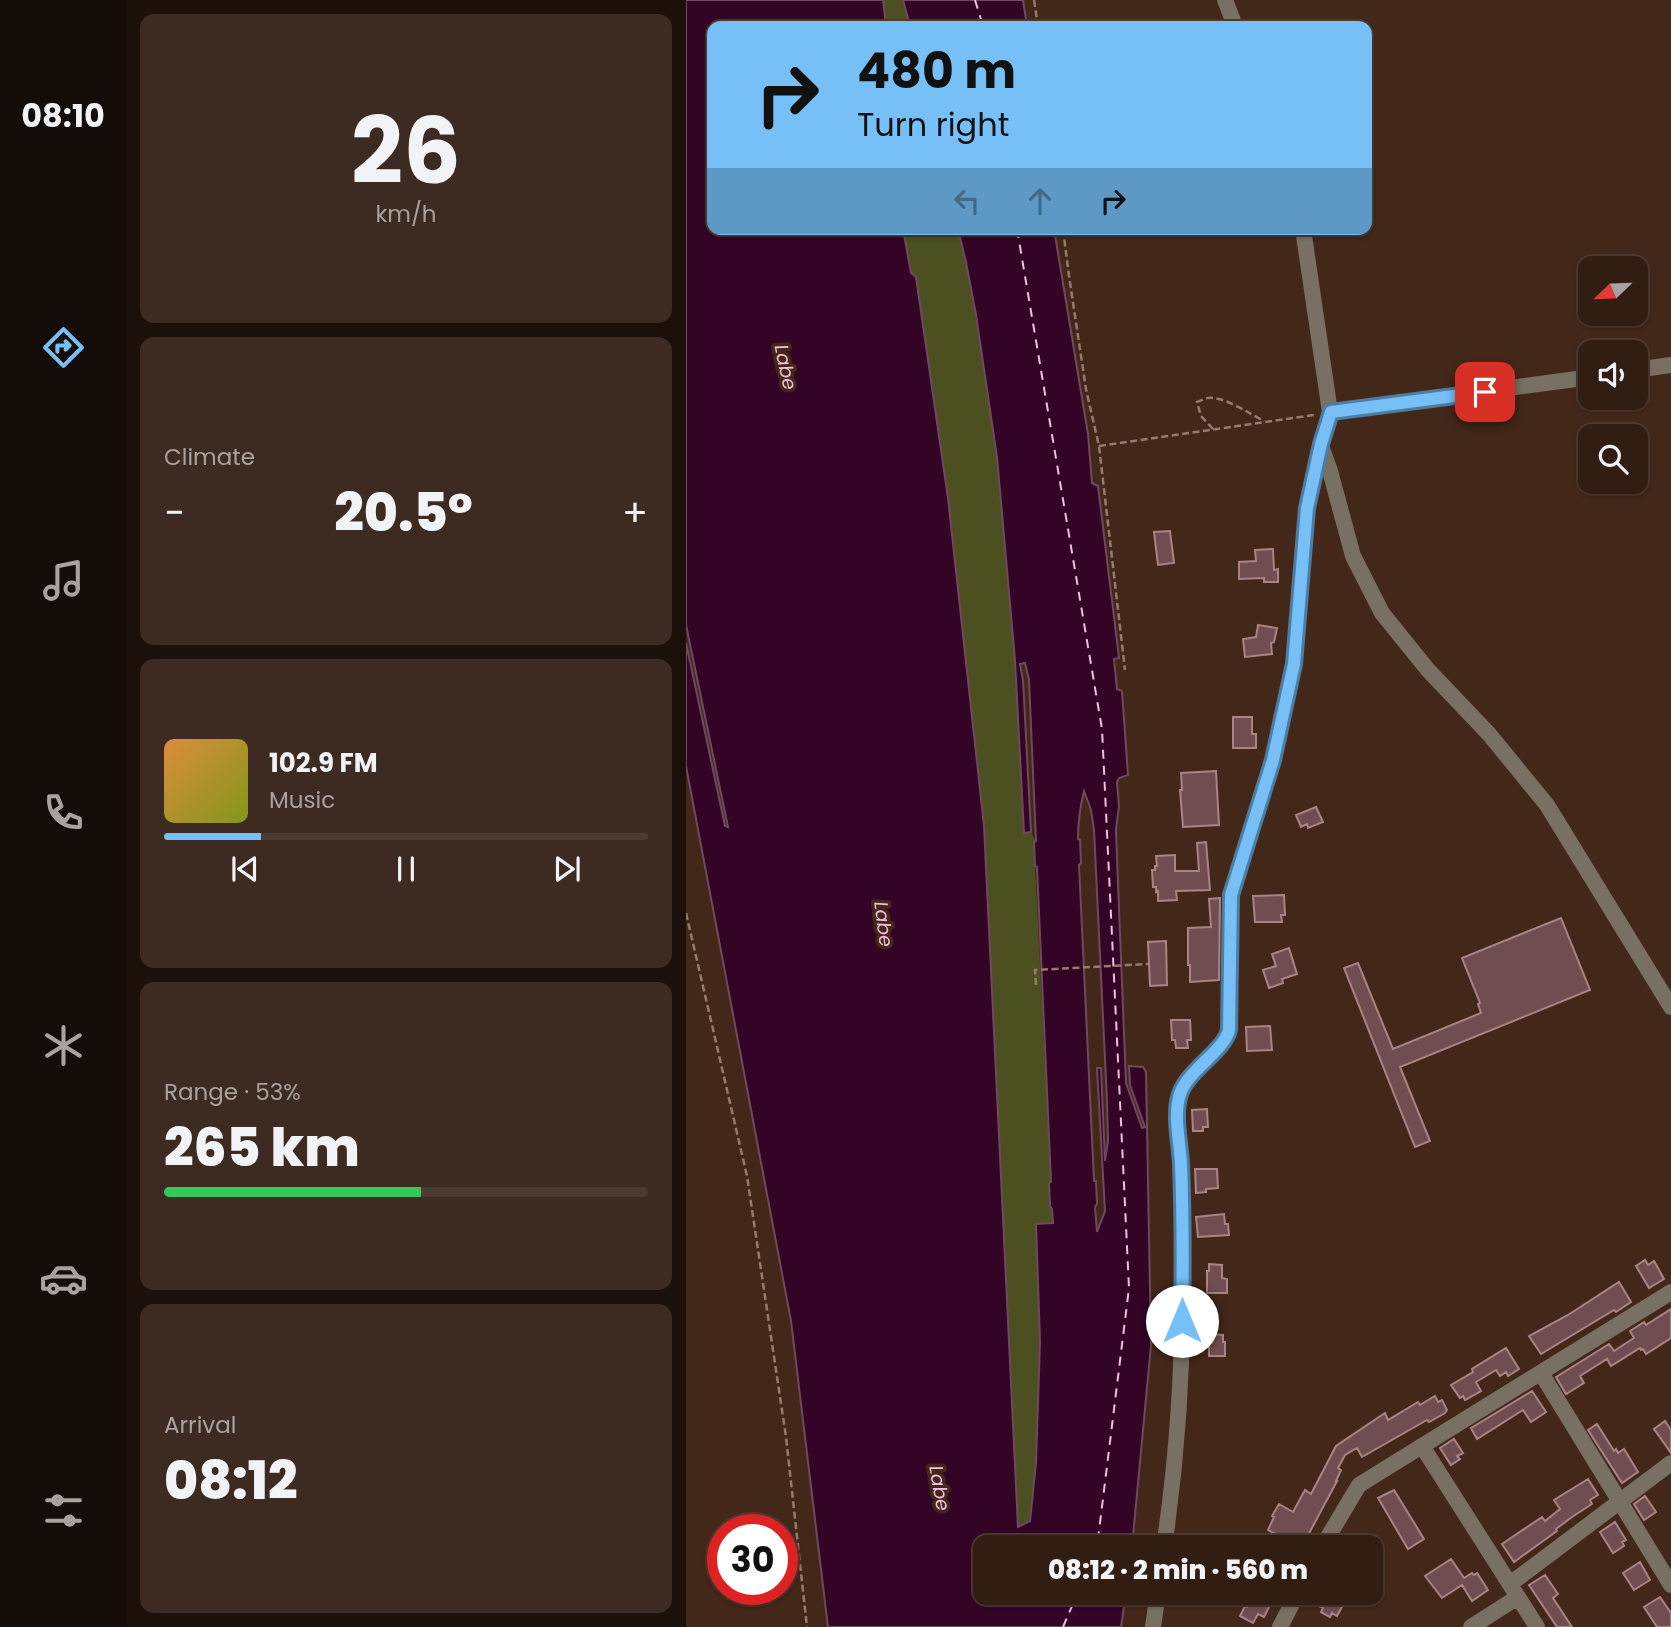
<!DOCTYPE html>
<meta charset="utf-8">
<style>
body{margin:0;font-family:Poppins,sans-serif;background:#3d2a21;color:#f1f3f6;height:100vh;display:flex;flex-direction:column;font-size:26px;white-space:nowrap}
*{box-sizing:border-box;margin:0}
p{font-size:23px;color:#a8a2a0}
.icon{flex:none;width:38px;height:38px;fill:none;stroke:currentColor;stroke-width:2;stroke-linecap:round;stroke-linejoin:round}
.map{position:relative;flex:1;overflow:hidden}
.sheet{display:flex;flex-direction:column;gap:14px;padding:14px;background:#1c100a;width:560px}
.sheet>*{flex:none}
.banner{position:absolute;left:21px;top:21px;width:665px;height:214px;border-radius:14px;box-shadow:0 2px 5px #0004,0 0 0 2px #4d3b33;background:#76c0f7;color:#111;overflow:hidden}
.needle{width:46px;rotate:247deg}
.controls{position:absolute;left:892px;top:256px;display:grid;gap:14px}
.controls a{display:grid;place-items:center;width:70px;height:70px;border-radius:14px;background:#321d13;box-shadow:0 2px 5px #0004,0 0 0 2px #4d3b33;font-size:35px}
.speed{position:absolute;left:21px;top:1514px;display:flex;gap:14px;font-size:35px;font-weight:700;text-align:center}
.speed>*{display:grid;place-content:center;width:91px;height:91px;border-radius:50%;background:#321d13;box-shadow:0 2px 5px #0004,0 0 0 2px #4d3b33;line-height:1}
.speed .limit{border:10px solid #d22;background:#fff;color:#111}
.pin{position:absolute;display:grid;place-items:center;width:60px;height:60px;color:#fff;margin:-30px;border-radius:14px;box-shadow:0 4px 10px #0006}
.me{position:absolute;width:77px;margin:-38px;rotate:0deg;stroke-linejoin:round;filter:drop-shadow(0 0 5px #0008)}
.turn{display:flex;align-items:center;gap:24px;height:147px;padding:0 35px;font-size:32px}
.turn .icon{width:91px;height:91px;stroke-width:2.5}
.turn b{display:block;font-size:49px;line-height:60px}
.lanes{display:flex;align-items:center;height:66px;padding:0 35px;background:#0003;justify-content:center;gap:35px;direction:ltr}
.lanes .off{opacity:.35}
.big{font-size:52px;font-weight:800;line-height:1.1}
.sheet .tile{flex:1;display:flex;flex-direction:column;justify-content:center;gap:10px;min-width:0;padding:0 24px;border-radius:14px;background:#3d2a21}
.sheet .dial{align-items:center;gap:0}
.dial b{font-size:91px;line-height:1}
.song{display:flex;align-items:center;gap:21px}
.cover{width:84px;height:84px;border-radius:10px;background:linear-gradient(135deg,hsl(30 70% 55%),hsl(70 70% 35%))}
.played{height:7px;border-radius:4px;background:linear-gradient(90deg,#76c0f7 20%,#4d3b33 20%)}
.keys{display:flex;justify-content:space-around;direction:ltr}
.heat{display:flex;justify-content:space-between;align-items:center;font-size:38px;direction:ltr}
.charge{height:10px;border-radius:5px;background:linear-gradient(90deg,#34c759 53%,#4d3b33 0)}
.trip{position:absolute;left:287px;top:1535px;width:410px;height:70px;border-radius:14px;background:#321d13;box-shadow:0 2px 5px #0004,0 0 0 2px #4d3b33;font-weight:800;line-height:70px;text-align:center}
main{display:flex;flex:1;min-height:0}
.tabs{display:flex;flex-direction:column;width:126px;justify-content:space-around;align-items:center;background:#140c08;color:#a8a2a0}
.tabs .icon{width:49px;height:49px}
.tabs .current{color:#76c0f7}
.tabs b{font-size:32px;color:#f1f3f6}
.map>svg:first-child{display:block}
.green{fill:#4c5020}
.water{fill:#330426;stroke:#70495e;stroke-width:2;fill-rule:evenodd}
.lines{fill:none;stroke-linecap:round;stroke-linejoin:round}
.ferry{stroke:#f7bce1;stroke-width:2;stroke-dasharray:9 7;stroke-linecap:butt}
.building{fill:#704d50;stroke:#aa8386;stroke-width:2}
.path{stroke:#947b70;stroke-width:2.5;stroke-dasharray:7 3.5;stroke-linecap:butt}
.minor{stroke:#777063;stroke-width:16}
.route-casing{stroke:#4d7da1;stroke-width:18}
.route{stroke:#76c0f7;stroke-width:12}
.labels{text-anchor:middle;stroke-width:7;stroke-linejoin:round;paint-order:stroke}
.water-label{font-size:19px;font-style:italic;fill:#f7bce1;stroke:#432719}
</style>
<main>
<nav class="tabs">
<b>08:10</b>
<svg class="icon current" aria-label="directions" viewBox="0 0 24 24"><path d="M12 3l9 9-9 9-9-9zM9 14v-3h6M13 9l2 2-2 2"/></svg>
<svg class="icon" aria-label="music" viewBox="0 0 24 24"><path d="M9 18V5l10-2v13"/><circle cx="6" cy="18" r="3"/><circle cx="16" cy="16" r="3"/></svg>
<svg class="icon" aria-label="phone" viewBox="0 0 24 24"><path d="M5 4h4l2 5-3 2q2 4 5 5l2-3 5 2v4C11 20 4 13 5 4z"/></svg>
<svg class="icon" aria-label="climate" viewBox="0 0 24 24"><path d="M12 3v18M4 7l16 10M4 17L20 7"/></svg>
<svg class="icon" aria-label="car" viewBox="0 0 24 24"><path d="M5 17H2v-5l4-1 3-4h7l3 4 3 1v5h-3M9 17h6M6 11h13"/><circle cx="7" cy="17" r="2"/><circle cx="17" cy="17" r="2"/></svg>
<svg class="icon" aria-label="filters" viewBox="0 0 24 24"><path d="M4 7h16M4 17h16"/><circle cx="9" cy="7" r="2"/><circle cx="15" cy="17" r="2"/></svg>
</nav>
<section class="sheet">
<div class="tile dial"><b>26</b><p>km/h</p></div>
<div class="tile"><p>Climate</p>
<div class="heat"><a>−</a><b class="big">20.5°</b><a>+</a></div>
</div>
<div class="tile">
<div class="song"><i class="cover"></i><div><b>102.9 FM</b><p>Music</p></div></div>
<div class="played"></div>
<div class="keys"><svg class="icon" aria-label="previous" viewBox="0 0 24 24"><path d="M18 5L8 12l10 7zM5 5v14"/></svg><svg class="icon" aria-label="pause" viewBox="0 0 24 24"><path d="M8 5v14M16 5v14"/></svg><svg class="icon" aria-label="next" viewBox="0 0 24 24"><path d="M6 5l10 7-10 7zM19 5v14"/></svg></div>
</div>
<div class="tile"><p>Range · 53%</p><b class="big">265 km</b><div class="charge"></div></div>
<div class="tile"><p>Arrival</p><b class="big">08:12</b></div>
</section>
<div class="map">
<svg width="985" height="1627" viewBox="0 0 985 1627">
<rect width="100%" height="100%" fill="#432719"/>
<!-- green -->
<path class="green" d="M 197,0 L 217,0 L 224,26 L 200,26 Z
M 217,229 L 272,229 L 280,262 L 290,315 L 311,457 L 329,660 L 338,833 L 345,832 L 350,842 L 348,842 L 349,866 L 365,1183 L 364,1206 L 366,1208 L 367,1223 L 350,1224 L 354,1342 L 350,1463 L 344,1522 L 332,1528 L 298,826 L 262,498 L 249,404 Z"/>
<!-- water -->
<path class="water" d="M 0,0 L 197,0 L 200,26 L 26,26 L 26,229 L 217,229 L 225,273 L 230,277 L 262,498 L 298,826 L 332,1527 L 344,1521 L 350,1463 L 354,1342 L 350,1224 L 367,1223 L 366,1209 L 364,1206 L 363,1183 L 365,1182 L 351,867 L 349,866 L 348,842 L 350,841 L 343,680 L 339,663 L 334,664 L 337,680 L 345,832 L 338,833 L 329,660 L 311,457 L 290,315 L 280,262 L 272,229 L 368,229 L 402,434 L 406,483 L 412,486 L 433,658 L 428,659 L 431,689 L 436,691 L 442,775 L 433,778 L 431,782 L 433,806 L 430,829 L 431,858 L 440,1083 L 456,1128 L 459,1127 L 444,1085 L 443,1066 L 457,1067 L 460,1072 L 465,1345 L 446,1547 L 299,1547 L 299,1592 L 440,1593 L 435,1627 L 142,1627 L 105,1321 L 0,766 L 0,643 L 39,826 L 42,827 L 0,625 ZM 398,791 L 405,810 L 408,830 L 421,1101 L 422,1141 L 419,1161 L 415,1068 L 411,1068 L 419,1211 L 411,1232 L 409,1207 L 411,1204 L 410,1181 L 408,1181 L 393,865 L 395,863 L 394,840 L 392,839 C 392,823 394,807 398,791 Z
M 217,0 L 337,0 L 341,26 L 224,26 Z"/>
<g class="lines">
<!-- ferry -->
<path class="ferry" d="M 289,0 L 297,26
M 331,229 L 416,729 L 443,1288 L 411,1547
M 377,1627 L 392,1592"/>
</g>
<!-- building -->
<path class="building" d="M 484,531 L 488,563 L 472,565 L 468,532 Z
M 587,549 L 588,570 L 592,569 L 592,582 L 578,582 L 578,578 L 553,579 L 553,562 L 570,561 L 569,550 Z
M 572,625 L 591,628 L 588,642 L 585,643 L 586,654 L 559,657 L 557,639 L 570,637 Z
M 547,717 L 566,717 L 566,734 L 570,734 L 570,748 L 547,748 Z
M 530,771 L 533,825 L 497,827 L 494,790 L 496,790 L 495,773 Z
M 630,807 L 637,822 L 622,828 L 621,824 L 615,827 L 610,815 Z
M 520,842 L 524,890 L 490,891 L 491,900 L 472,901 L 472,891 L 470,892 L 470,887 L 467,887 L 466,870 L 469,870 L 469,866 L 471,866 L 470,856 L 489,855 L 489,871 L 513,871 L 511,843 Z
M 598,895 L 599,915 L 595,915 L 596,922 L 569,922 L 567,896 Z
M 534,898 L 533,980 L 504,982 L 504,965 L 502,965 L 502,928 L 525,927 L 523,899 Z
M 875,918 L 904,990 L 714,1067 L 744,1141 L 729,1147 L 658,968 L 672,963 L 707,1049 L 795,1013 L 792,1004 L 794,1003 L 776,958 Z
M 480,941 L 481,985 L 464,986 L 462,942 Z
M 603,948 L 611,974 L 596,979 L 597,983 L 583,988 L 577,970 L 590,966 L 586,954 Z
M 485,1020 L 504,1020 L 505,1040 L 501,1040 L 502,1048 L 490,1048 L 489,1040 L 486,1040 Z
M 584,1026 L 586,1050 L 561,1051 L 560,1027 Z
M 521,1109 L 522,1127 L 517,1127 L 517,1131 L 507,1131 L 506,1110 Z
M 509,1169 L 531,1169 L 532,1188 L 520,1189 L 520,1192 L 510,1193 Z
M 538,1214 L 539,1224 L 542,1224 L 543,1235 L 512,1237 L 510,1217 Z
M 959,1260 L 962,1265 L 968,1261 L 978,1279 L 963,1288 L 950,1266 Z
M 523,1264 L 536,1265 L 536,1278 L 541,1279 L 541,1293 L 521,1293 L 521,1271 L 523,1271 Z
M 933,1282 L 945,1302 L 930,1312 L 928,1310 L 855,1354 L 843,1336 L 882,1315 Z
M 985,1309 L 985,1338 L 960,1354 L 957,1349 L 955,1350 L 954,1348 L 925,1366 L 921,1359 L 894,1376 L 898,1383 L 880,1394 L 870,1377 L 923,1344 L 928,1351 L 948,1338 L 944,1331 L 958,1322 L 960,1325 Z
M 525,1334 L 537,1335 L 537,1342 L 539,1342 L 539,1356 L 523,1356 L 523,1341 L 525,1342 Z
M 820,1348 L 833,1369 L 822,1376 L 820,1372 L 814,1376 L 810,1370 L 790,1382 L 795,1391 L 779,1400 L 777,1396 L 774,1398 L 765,1385 L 787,1372 L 786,1369 Z
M 846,1391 L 860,1412 L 845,1422 L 837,1410 L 791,1439 L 785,1428 Z
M 749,1396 L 752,1402 L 756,1400 L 761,1410 L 759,1413 L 743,1422 L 741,1420 L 676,1457 L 671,1448 L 659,1455 L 652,1468 L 655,1470 L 650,1481 L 651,1481 L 620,1539 L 622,1540 L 618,1547 L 592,1547 L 597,1538 L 582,1530 L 588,1517 L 586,1516 L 593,1504 L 607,1512 L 619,1490 L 625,1494 L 650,1446 L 699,1413 L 702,1420 L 732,1402 L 734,1405 Z
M 979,1421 L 985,1430 L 985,1453 L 968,1429 Z
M 911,1424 L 928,1451 L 930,1449 L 932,1453 L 938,1449 L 952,1472 L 936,1483 L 902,1430 Z
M 768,1439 L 777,1453 L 771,1456 L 774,1459 L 765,1465 L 754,1448 Z
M 902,1479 L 912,1495 L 904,1500 L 906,1504 L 886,1517 L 870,1529 L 871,1531 L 828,1562 L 816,1544 L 856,1517 L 859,1521 L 874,1509 L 868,1500 Z
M 708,1490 L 738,1539 L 722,1549 L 692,1498 Z
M 959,1496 L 970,1512 L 958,1520 L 948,1504 Z
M 929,1522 L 940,1540 L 936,1542 L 938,1546 L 927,1553 L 914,1532 Z
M 765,1559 L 778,1578 L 786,1573 L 788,1575 L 791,1573 L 802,1590 L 786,1601 L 776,1585 L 756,1598 L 739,1576 Z
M 954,1562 L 964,1580 L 948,1590 L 937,1573 Z
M 859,1575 L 872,1594 L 867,1598 L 886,1627 L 871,1627 L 843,1585 Z
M 635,1592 L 653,1592 L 661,1597 L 651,1616 L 646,1613 L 644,1617 L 635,1612 L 637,1608 L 629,1604 Z
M 569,1595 L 585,1603 L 578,1617 L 572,1614 L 567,1623 L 554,1616 L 559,1606 L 561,1607 Z
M 974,1597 L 985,1613 L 985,1627 L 971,1627 L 958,1607 Z"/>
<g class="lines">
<!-- path -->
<path class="path" d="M 348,0 L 352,26
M 377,229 L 383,276 L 400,389 L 413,446 L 439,670
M 527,429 L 515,416 L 511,402 C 514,401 520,398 522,398 C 538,396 564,414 578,421
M 413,446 L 628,415
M 0,913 L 61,1176 L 100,1437 L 121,1627
M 350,985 L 349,970 L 462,964"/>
<!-- minor -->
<path class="minor" d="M 539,0 L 549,26
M 950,370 L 985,365
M 644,412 L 905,377
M 635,446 L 644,471 L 667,556 L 696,613 L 742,670 L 803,734 L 861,805 L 985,1007
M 855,1373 L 985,1585
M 736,1446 L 851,1627
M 478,1547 C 492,1452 498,1357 496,1261 C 496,1229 496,1197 495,1166 C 494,1143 489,1120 493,1097 C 498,1071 537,1052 543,1030 L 545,895 L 587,760 L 608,664 L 621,508 L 635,444 L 644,412 L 617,229
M 636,1547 L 673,1485 L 985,1292
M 824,1584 L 985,1463
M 467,1627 L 472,1592
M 594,1627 L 612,1592
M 785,1627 L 832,1597"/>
</g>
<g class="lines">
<defs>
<path id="route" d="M 496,1321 C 497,1269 497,1216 495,1164 C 494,1142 487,1115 494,1094 C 502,1070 538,1051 543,1030 L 545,895 L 587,760 L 608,664 L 621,508 L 635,444 L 645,412 L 799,392"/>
</defs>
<!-- route casing -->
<use href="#route" class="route-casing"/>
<!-- route -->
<use href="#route" class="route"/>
</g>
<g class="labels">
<!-- water labels -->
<g class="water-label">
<text transform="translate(100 367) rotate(78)" y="7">Labe</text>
<text transform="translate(198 924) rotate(83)" y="7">Labe</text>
<text transform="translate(254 1488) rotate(80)" y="7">Labe</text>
</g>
</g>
</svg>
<div class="controls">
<a><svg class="needle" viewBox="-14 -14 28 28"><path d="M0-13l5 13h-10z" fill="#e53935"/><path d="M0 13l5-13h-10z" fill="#a8a2a0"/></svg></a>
<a><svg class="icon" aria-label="sound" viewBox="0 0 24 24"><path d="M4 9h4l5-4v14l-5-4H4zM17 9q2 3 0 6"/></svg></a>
<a><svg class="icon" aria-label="search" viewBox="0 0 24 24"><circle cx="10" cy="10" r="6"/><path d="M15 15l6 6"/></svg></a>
</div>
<div class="speed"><div class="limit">30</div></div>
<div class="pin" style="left:799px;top:392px;background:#d93025"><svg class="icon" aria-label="arrive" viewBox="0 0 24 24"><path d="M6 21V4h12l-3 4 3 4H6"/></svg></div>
<svg class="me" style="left:496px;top:1321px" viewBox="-20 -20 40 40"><circle r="19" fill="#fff"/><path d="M0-13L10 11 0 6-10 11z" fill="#76c0f7"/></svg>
<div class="trip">08:12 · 2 min · 560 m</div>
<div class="banner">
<div class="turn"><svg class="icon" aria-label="right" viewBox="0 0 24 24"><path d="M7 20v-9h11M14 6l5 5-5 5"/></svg><div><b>480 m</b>Turn right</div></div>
<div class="lanes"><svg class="icon off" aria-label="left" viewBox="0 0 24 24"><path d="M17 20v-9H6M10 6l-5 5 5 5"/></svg><svg class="icon off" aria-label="ahead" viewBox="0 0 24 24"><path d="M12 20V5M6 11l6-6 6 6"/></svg><svg class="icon" aria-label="right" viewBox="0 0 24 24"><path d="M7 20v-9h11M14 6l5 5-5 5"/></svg></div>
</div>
</div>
</main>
